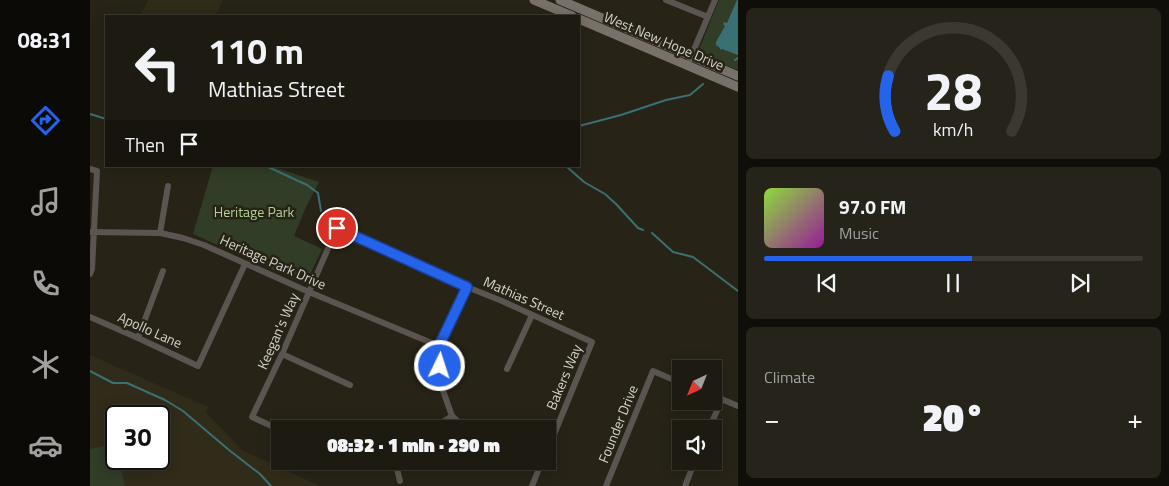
<!DOCTYPE html>
<meta charset="utf-8">
<style>
body{margin:0;font-family:"Titillium Web",sans-serif;background:#25231a;color:#f1f3f6;height:100vh;display:flex;flex-direction:column;font-size:19px;white-space:nowrap}
*{box-sizing:border-box;margin:0}
p{font-size:16px;color:#a0a19f}
.icon{flex:none;width:28px;height:28px;fill:none;stroke:currentColor;stroke-width:2;stroke-linecap:round;stroke-linejoin:round}
.map{position:relative;flex:1;overflow:hidden}
.panel{display:flex;flex-direction:column;gap:8px;padding:8px;background:#100e09;width:431px}
.panel>*{flex:none}
.banner{position:absolute;left:15px;top:15px;width:475px;height:152px;border-radius:0px;box-shadow:0 2px 12px #0003,0 0 0 1px #3b3831;background:#1d1a11;color:#f1f3f6;overflow:hidden}
.needle{width:32px;rotate:223deg}
.tools{position:absolute;left:582px;top:360px;display:grid;gap:10px}
.tools a{display:grid;place-items:center;width:50px;height:50px;border-radius:0px;background:#1d1a11;box-shadow:0 2px 12px #0003,0 0 0 1px #3b3831;font-size:25px}
.speed{position:absolute;left:15px;top:405px;display:flex;gap:10px;font-size:25px;font-weight:700;text-align:center}
.speed>*{display:grid;place-content:center;width:65px;height:65px;border-radius:50%;background:#1d1a11;box-shadow:0 2px 12px #0003,0 0 0 1px #3b3831;line-height:1}
.speed .limit{border:2px solid #111;border-radius:8px;background:#fff;color:#111}
.pin{position:absolute;display:grid;place-items:center;width:42px;height:42px;color:#fff;margin:-21px;border:2px solid #fff;border-radius:50%;box-shadow:0 1px 5px #0007}
.me{position:absolute;width:55px;margin:-28px;rotate:4deg;stroke-linejoin:round;filter:drop-shadow(0 0 4px #0008)}
.turn{display:flex;align-items:center;gap:18px;height:105px;padding:0 20px;font-size:22px}
.turn .icon{width:65px;height:65px;stroke-width:2.5}
.turn b{display:block;font-size:35px;line-height:42px}
.then{display:flex;align-items:center;height:48px;padding:0 20px;background:#0003;gap:10px;font-size:19px}
.big{font-size:38px;font-weight:800;line-height:1.1}
.panel .card{flex:1;display:flex;flex-direction:column;justify-content:center;gap:8px;min-width:0;padding:0 18px;border-radius:8px;background:#25231a}
.panel .dial{align-items:center;gap:0}
.dial svg{height:130px;overflow:visible;fill:none;stroke:#3b3831;stroke-width:7;stroke-linecap:round;text-anchor:middle}
.dial text{fill:#f1f3f6;stroke:none}
.song{display:flex;align-items:center;gap:15px}
.cover{width:60px;height:60px;border-radius:8px;background:linear-gradient(135deg,hsl(90 70% 55%),hsl(300 70% 35%))}
.played{height:5px;border-radius:2px;background:linear-gradient(90deg,#2563eb 55%,#3b3831 55%)}
.keys{display:flex;justify-content:space-around;direction:ltr}
.heat{display:flex;justify-content:space-between;align-items:center;font-size:28px;direction:ltr}
.trip{position:absolute;left:181px;top:420px;width:285px;height:50px;border-radius:0px;background:#1d1a11;box-shadow:0 2px 12px #0003,0 0 0 1px #3b3831;font-weight:800;line-height:50px;text-align:center}
main{display:flex;flex:1;min-height:0}
.dock{display:flex;flex-direction:column;width:90px;justify-content:space-around;align-items:center;background:#0c0a07;color:#a0a19f}
.dock .icon{width:35px;height:35px}
.dock .current{color:#2563eb}
.dock b{font-size:22px;color:#f1f3f6}
.map>svg:first-child{display:block}
.built{fill:#312c19;fill-rule:evenodd}
.green{fill:#313d27}
.water{fill:#3a7074}
.lines{fill:none;stroke-linecap:round;stroke-linejoin:round}
.stream{stroke:#3a7074;stroke-width:2}
.minor{stroke:#5a5550;stroke-width:6}
.secondary{stroke:#787169;stroke-width:9}
.route-casing{stroke:#184099;stroke-width:12}
.route{stroke:#2563eb;stroke-width:9}
.labels{text-anchor:middle;stroke-width:5;stroke-linejoin:round;paint-order:stroke}
.street-label{font-size:14px;fill:#d5d3cb;stroke:#272317}
.park-label{font-size:14px;fill:#b0d094;stroke:#272317}
</style>
<main>
<nav class="dock">
<b>08:31</b>
<svg class="icon current" aria-label="directions" viewBox="0 0 24 24"><path d="M12 3l9 9-9 9-9-9zM9 14v-3h6M13 9l2 2-2 2"/></svg>
<svg class="icon" aria-label="music" viewBox="0 0 24 24"><path d="M9 18V5l10-2v13"/><circle cx="6" cy="18" r="3"/><circle cx="16" cy="16" r="3"/></svg>
<svg class="icon" aria-label="phone" viewBox="0 0 24 24"><path d="M5 4h4l2 5-3 2q2 4 5 5l2-3 5 2v4C11 20 4 13 5 4z"/></svg>
<svg class="icon" aria-label="climate" viewBox="0 0 24 24"><path d="M12 3v18M4 7l16 10M4 17L20 7"/></svg>
<svg class="icon" aria-label="car" viewBox="0 0 24 24"><path d="M5 17H2v-5l4-1 3-4h7l3 4 3 1v5h-3M9 17h6M6 11h13"/><circle cx="7" cy="17" r="2"/><circle cx="17" cy="17" r="2"/></svg>
</nav>
<div class="map">
<svg width="648" height="486" viewBox="0 0 648 486">
<rect width="100%" height="100%" fill="#272317"/>
<!-- built -->
<path class="built" d="M 58,0 L 133,0 L 125,16 L 50,16 Z
M 0,355 L 118,407 L 116,412 L 152,450 L 230,486 L 0,486 ZM 26,416 L 69,416 L 69,459 L 26,459 Z"/>
<!-- green -->
<path class="green" d="M 629,0 L 648,0 L 648,70 L 609,55 L 608,52 Z
M 123,166 L 181,166 L 229,182 L 216,207 L 204,236 L 232,249 L 217,281 L 210,282 L 103,234 Z
M 26,444 L 26,459 L 29,459 L 35,486 L 0,486 L 0,449 Z"/>
<!-- water -->
<path class="water" d="M 647,0 L 648,0 L 648,55 L 632,49 L 630,50 L 630,48 L 626,45 L 626,42 L 635,26 L 633,24 L 634,22 L 637,23 Z"/>
<g class="lines">
<!-- stream -->
<path class="stream" d="M 645,60 L 648,58
M 0,114 L 16,119
M 489,126 L 531,115 L 576,100 L 600,95 L 613,84
M 176,166 L 217,185 L 228,193 L 231,211
M 476,166 L 494,182 L 515,194 L 526,204 L 548,228 L 553,230
M 562,233 L 583,252 L 603,257 L 648,291
M 0,371 L 23,383 L 37,383 L 75,400 L 93,411 L 139,450 L 170,474 L 181,486"/>
<!-- minor -->
<path class="minor" d="M 576,0 L 618,17
M 600,59 L 625,0
M 0,169 L 7,171 L 2,269 L 0,274
M 0,232 L 70,233 L 93,238 L 114,245 L 219,292 L 349,346
M 70,233 L 78,186
M 0,317 L 48,338 L 108,366 L 155,264
M 48,338 L 73,271
M 192,354 L 260,385
M 417,369 L 442,315
M 624,396 L 648,406
M 342,429 L 362,416
M 376,429 L 362,416 L 351,385 L 349,346 L 377,287
M 619,429 L 632,399
M 190,430 L 162,417 L 192,354 L 247,228 L 377,287 L 412,301 L 502,342 L 458,449
M 305,461 L 310,481
M 441,461 L 451,465
M 442,486 L 452,461
M 516,486 L 563,371 L 591,383
M 595,486 L 605,461"/>
<!-- secondary -->
<path class="secondary" d="M 444,0 L 482,16
M 470,0 L 648,76
M 489,19 L 648,87"/>
</g>
<g class="lines">
<defs>
<path id="route" d="M 247,228 L 377,287 L 349,346 L 350,366"/>
</defs>
<!-- route casing -->
<use href="#route" class="route-casing"/>
<!-- route -->
<use href="#route" class="route"/>
</g>
<g class="labels">
<!-- street labels -->
<g class="street-label">
<text transform="translate(574 41) rotate(23)" y="5">West New Hope Drive</text>
<text transform="translate(183 262) rotate(24)" y="5">Heritage Park Drive</text>
<text transform="translate(434 298) rotate(24)" y="5">Mathias Street</text>
<text transform="translate(60 330) rotate(24)" y="5">Apollo Lane</text>
<text transform="translate(188 331) rotate(-66)" y="5">Keegan's Way</text>
<text transform="translate(474 377) rotate(-67)" y="5">Bakers Way</text>
<text transform="translate(528 424) rotate(-68)" y="5">Founder Drive</text>
</g>
<!-- park labels -->
<g class="park-label">
<text x="164" y="217">Heritage Park</text>
</g>
</g>
</svg>
<div class="tools">
<a><svg class="needle" viewBox="-14 -14 28 28"><path d="M0-13l5 13h-10z" fill="#e53935"/><path d="M0 13l5-13h-10z" fill="#a0a19f"/></svg></a>
<a><svg class="icon" aria-label="sound" viewBox="0 0 24 24"><path d="M4 9h4l5-4v14l-5-4H4zM17 9q2 3 0 6"/></svg></a>
</div>
<div class="speed"><div class="limit">30</div></div>
<div class="pin" style="left:247px;top:228px;background:#d93025"><svg class="icon" aria-label="arrive" viewBox="0 0 24 24"><path d="M6 21V4h12l-3 4 3 4H6"/></svg></div>
<svg class="me" style="left:350px;top:366px" viewBox="-20 -20 40 40"><circle r="17" fill="#2563eb" stroke="#fff" stroke-width="3"/><path d="M0-11L8 9 0 5-8 9z" fill="#fff"/></svg>
<div class="trip">08:32 · 1 min · 290 m</div>
<div class="banner">
<div class="turn"><svg class="icon" aria-label="left" viewBox="0 0 24 24"><path d="M17 20v-9H6M10 6l-5 5 5 5"/></svg><div><b>110 m</b>Mathias Street</div></div>
<div class="then">Then<svg class="icon" aria-label="arrive" viewBox="0 0 24 24"><path d="M6 21V4h12l-3 4 3 4H6"/></svg></div>
</div>
</div>
<section class="panel">
<div class="card dial"><svg viewBox="0 0 100 80">
<path d="M14 69A42 42 0 1 1 86 69"/>
<path d="M14 69A42 42 0 0 1 10 35" stroke="#2563eb"/>
<text x="50" y="56" font-size="32" font-weight="700">28</text>
<text x="50" y="72" font-size="11">km/h</text>
</svg></div>
<div class="card">
<div class="song"><i class="cover"></i><div><b>97.0 FM</b><p>Music</p></div></div>
<div class="played"></div>
<div class="keys"><svg class="icon" aria-label="previous" viewBox="0 0 24 24"><path d="M18 5L8 12l10 7zM5 5v14"/></svg><svg class="icon" aria-label="pause" viewBox="0 0 24 24"><path d="M8 5v14M16 5v14"/></svg><svg class="icon" aria-label="next" viewBox="0 0 24 24"><path d="M6 5l10 7-10 7zM19 5v14"/></svg></div>
</div>
<div class="card"><p>Climate</p>
<div class="heat"><a>−</a><b class="big">20°</b><a>+</a></div>
</div>
</section>
</main>
